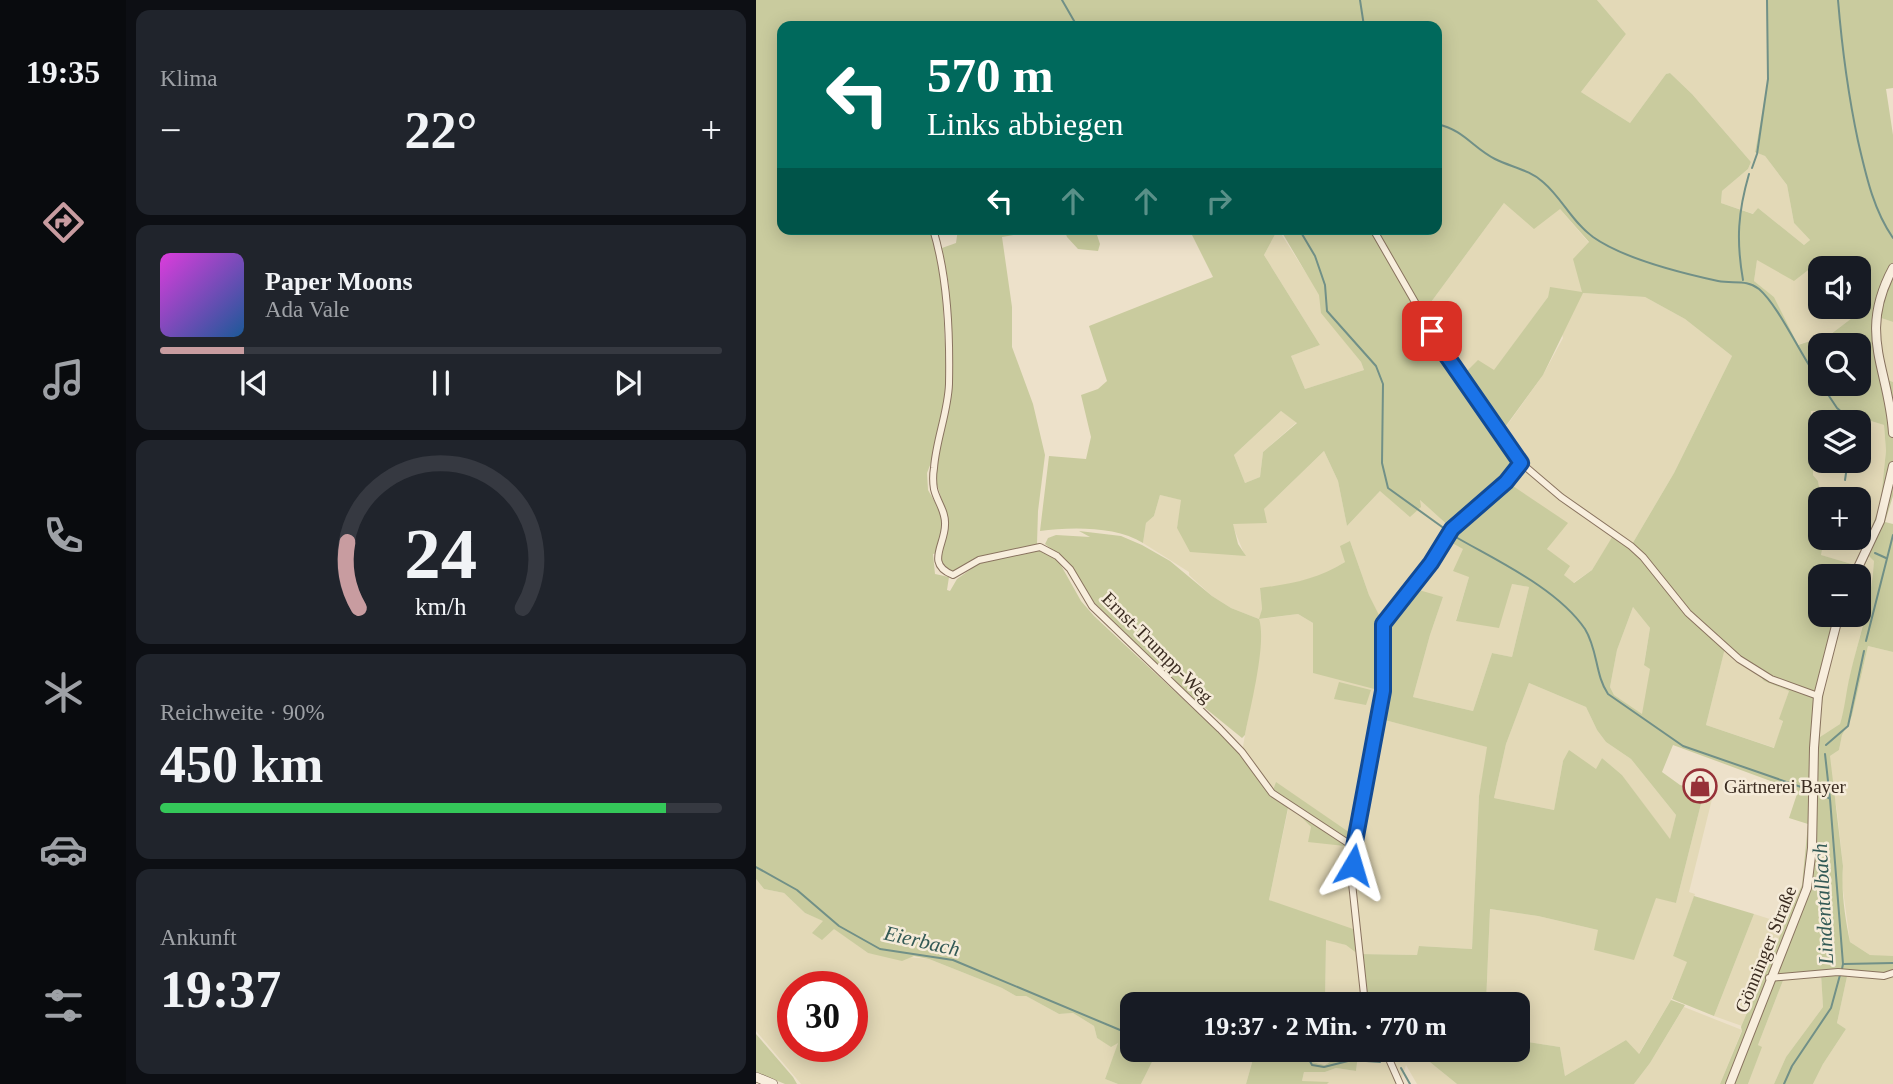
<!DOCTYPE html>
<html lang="de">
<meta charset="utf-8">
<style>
body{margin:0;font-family:Georgia,serif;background:#20242c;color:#f1f3f6;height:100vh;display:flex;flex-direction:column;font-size:26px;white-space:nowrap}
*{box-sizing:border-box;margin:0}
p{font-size:23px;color:#9ea1a6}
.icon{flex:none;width:38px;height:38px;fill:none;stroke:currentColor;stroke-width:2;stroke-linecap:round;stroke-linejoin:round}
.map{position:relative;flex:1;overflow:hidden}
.panel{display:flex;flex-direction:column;gap:10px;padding:10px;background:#0d0f14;width:630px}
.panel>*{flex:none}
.hud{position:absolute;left:21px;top:21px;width:665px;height:214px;border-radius:14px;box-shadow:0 4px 18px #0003;background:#00695c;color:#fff;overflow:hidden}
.tools{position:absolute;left:1052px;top:256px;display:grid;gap:14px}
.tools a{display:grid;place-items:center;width:63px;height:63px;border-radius:14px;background:#171b24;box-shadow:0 4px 18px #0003;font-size:35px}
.speed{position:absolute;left:21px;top:971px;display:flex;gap:14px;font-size:35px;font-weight:700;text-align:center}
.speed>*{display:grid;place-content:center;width:91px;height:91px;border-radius:50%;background:#171b24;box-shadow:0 4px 18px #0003;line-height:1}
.speed .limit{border:10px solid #d22;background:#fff;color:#111}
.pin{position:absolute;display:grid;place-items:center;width:60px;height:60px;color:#fff;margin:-30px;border-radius:14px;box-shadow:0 4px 10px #0006}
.me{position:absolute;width:77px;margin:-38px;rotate:7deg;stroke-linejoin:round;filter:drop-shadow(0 0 5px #0008)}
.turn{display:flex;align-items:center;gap:24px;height:147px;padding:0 35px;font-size:32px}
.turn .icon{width:91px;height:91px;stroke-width:2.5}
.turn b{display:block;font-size:49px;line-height:60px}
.lanes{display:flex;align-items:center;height:66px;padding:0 35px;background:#0003;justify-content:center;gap:35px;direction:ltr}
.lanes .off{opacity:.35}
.big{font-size:52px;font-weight:700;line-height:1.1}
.panel .widget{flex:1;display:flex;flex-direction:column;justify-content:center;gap:10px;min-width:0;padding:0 24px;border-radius:14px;background:#20242c}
.panel .dial{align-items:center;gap:0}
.dial svg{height:182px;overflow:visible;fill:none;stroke:#363941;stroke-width:7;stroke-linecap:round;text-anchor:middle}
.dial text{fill:#f1f3f6;stroke:none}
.song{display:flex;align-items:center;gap:21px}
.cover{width:84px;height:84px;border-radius:10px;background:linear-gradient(135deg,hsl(300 70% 55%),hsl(210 70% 35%))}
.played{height:7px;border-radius:4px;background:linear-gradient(90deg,#c89ca0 15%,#363941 15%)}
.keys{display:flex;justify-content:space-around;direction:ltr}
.heat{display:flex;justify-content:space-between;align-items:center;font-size:38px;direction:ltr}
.charge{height:10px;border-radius:5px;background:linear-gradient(90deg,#34c759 90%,#363941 0)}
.trip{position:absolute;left:364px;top:992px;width:410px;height:70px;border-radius:14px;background:#171b24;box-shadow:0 4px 18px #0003;font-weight:700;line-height:70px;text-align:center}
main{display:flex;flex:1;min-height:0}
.menu{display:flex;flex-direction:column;width:126px;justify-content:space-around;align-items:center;background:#090b0e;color:#9ea1a6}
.menu .icon{width:49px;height:49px}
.menu .active{color:#c89ca0}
.menu b{font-size:32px;color:#f1f3f6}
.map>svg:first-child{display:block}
.farmland{fill:#e3d9b7;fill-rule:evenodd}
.green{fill:#c9cb9e;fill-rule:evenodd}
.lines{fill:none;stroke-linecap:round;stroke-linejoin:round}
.stream{stroke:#719087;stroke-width:2}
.minor-casing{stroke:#89735f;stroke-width:8}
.tertiary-casing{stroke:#89735f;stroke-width:10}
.secondary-casing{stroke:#6b5442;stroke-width:10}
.minor{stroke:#f8eedd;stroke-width:6}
.tertiary{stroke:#f8eedd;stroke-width:8}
.secondary{stroke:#f8eedd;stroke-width:9}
.route-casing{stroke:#114b97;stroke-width:18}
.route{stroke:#1a73e8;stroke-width:12}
.labels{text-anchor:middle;stroke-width:5;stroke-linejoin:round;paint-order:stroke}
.street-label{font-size:19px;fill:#3b2c21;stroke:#f5ebd9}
.poi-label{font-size:19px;fill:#3b2c21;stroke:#f5ebd9;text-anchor:start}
.water-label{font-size:21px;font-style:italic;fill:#325955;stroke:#f5ebd9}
</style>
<main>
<nav class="menu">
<b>19:35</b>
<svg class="icon active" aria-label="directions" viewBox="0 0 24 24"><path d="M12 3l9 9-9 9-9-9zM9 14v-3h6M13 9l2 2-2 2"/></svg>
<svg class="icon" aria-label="music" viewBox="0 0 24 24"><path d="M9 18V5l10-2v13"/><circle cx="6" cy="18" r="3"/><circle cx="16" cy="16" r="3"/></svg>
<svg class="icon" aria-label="phone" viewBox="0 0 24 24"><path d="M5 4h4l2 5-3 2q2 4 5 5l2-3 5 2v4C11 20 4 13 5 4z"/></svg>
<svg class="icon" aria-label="climate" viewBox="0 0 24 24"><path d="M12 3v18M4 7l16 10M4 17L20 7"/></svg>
<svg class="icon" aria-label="car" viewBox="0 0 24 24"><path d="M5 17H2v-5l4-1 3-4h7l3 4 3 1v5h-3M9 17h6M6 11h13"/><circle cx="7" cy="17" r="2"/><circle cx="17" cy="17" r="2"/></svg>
<svg class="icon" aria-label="filters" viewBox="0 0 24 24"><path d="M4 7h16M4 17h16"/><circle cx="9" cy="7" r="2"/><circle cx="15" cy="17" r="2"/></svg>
</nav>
<section class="panel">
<div class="widget"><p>Klima</p>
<div class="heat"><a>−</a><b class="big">22°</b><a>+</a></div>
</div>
<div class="widget">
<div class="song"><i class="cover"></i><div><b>Paper Moons</b><p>Ada Vale</p></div></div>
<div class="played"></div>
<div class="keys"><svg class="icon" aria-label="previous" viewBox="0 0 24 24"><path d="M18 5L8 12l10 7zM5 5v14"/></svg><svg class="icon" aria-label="pause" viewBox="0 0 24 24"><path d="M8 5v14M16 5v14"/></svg><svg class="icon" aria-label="next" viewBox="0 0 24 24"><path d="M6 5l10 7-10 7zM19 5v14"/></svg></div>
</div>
<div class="widget dial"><svg viewBox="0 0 100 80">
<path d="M14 69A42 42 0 1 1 86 69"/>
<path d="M14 69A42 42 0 0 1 9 40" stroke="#c89ca0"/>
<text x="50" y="56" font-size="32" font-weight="700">24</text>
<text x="50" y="72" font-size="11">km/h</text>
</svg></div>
<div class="widget"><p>Reichweite · 90%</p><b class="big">450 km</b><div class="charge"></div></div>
<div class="widget"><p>Ankunft</p><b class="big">19:37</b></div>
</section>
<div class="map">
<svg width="1137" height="1084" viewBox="0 0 1137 1084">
<rect width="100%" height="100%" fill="#ede1ca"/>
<!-- farmland -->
<path class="farmland" d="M 841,0 L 1011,0 L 1012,79 L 999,151 L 1009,156 L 1031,185 L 1038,223 L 1054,240 L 1048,245 L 1002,208 L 998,214 L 965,203 L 966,191 L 992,169 L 995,162 L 936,94 L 914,73 L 910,74 L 874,123 L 825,92 L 870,34 Z
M 748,203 L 804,209 L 833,243 L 827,293 L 889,297 L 929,319 L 976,356 L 918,473 L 875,546 L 858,535 L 836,570 L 817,583 L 808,575 L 791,549 L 811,523 L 750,482 L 744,435 L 787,375 L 807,338 L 794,288 L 792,297 L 738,371 L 706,376 L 667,313 Z
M 522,229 L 564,295 L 566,313 L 605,362 L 608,370 L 549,389 L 535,356 L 564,345 L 508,255 Z
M 1069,257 L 1079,268 L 1064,268 L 1064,306 L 1102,306 L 1103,294 L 1113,305 L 1075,334 L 1041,345 L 1018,297 L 998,281 L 1001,259 Z
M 1125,318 L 1137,322 L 1137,382 L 1132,380 L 1127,361 L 1124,332 Z
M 525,411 L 541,422 L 507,452 L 504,477 L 489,483 L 478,455 Z
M 1055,411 L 1082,411 L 1128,425 L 1130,451 L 1124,507 L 1099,565 L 1064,555 L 1068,537 L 1102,537 L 1102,499 L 1075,499 L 1064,492 L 1062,481 L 1057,475 L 1058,431 L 1055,430 ZM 1064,422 L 1102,422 L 1102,460 L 1064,460 Z
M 568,451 L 582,481 L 591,526 L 624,491 L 663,499 L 696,529 L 707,549 L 713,577 L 700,620 L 756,584 L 773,587 L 756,657 L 736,653 L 717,711 L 657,697 L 674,635 L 687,597 L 627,624 L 613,595 L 594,541 L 589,562 L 569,574 L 536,584 L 504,589 L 506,609 L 504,619 L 542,614 L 557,623 L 627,691 L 621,718 L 732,747 L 723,796 L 716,949 L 664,946 L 661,955 L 603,954 L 609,1004 L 569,1004 L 570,939 L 590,945 L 541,911 L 513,900 L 533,805 L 555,827 L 598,847 L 520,783 L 516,793 L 486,752 L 502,662 L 503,619 L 475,608 L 456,596 L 433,575 L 433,572 L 387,543 L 390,523 L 398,516 L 404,495 L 426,500 L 421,528 L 489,556 L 476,524 L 507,510 Z
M 1114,555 L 1118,561 L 1117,584 L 1093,680 L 1091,700 L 1084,724 L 1063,738 L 1067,697 L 1081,638 L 1089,614 L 1102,614 L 1103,579 Z
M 877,607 L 894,628 L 888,664 L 895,669 L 887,715 L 858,695 L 854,687 L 861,650 Z
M 1112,646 L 1137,652 L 1137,956 L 1133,957 L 1114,955 L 1094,942 L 1086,883 L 1087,866 L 1081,810 L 1074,775 L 1074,756 L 1083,750 L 1086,734 L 1096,716 Z
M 969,647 L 996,667 L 1008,681 L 1033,691 L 1024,718 L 1027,720 L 1019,748 L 950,725 Z
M 773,683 L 830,707 L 841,730 L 850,742 L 875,759 L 920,815 L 914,840 L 866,775 L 846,758 L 840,770 L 807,761 L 798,810 L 738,798 L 750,744 Z
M 948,792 L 957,795 L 933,892 L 939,894 L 917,956 L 932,961 L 915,1000 L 882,1055 L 870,1040 L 809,1076 L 804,1047 L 772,1042 L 761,1035 L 761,1004 L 730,1004 L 734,909 L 782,916 L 842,930 L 900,897 L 920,903 Z
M 0,879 L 8,889 L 28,893 L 49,913 L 68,921 L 112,953 L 173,959 L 246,988 L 260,996 L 270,996 L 303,1014 L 317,1013 L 338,1026 L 341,1038 L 355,1046 L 363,1041 L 349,1079 L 362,1084 L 45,1084 L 0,1031 ZM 37,987 L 96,987 L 96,1046 L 37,1046 Z
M 998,914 L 1030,924 L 986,1026 L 958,1016 Z
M 1092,972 L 1137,975 L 1137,1084 L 1057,1084 L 1067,1064 L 1090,1029 L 1081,1023 Z
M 1065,973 L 1067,1007 L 1030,1057 L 1018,1084 L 992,1084 L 1005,1048 L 1002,1045 L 1028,978 Z
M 928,1007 L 986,1030 L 964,1084 L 878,1084 L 894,1063 Z
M 402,1050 L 509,1050 L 505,1060 L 497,1059 L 490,1084 L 385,1084 Z
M 555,1050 L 659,1050 L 701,1084 L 661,1084 L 650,1065 L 644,1084 L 571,1084 L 546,1081 L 548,1072 L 569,1072 L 580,1068 L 600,1071 L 602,1055 L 586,1054 L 569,1065 L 556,1062 L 553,1055 Z"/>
<!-- green -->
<path class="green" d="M 0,0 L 841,0 L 870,34 L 825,92 L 874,123 L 910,74 L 914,73 L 936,94 L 995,162 L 992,169 L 966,191 L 965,203 L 997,214 L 1002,208 L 1048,245 L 1054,240 L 1038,223 L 1031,185 L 1009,156 L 999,152 L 1012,79 L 1011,0 L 1137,0 L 1137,88 L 1130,89 L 1137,135 L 1137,322 L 1125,318 L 1125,346 L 1132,380 L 1137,382 L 1137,496 L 1129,522 L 1137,524 L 1137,652 L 1112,646 L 1096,716 L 1086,735 L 1083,750 L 1074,756 L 1087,866 C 1085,892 1089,917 1094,942 L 1114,955 L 1137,956 L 1137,975 L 1092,972 L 1081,1023 L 1090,1029 L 1067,1064 L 1057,1084 L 1018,1084 L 1030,1057 L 1067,1007 L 1065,974 L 1028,978 L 1002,1045 L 1006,1047 L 992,1084 L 964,1084 L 986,1031 L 985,1027 L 1046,885 L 1052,824 L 1033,818 L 1042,791 L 917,745 L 906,772 L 924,785 L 948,792 L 920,903 L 900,898 L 878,960 L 838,950 L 842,930 L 782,916 L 734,909 L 730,1004 L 609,1004 L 602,954 L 590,945 L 570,940 L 569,1004 L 376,1004 L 376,1050 L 402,1050 L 385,1084 L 362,1084 L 349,1079 L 362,1043 L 355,1047 L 341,1038 L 338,1026 L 317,1013 L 303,1014 L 270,996 L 260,996 L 246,988 L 173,959 L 158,956 L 146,961 L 112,953 L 78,929 L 66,940 L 56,933 L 67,921 L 49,913 L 28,893 L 8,889 L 0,879 ZM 26,26 L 681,26 L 681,229 L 524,229 L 563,295 L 565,313 L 605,362 L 608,370 L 549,389 L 535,356 L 564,345 L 508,255 L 522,229 L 433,229 L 457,277 L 333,326 L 351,381 L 342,389 L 325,395 L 335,437 L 330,459 L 293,456 L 284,531 C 314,527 360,526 387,543 L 390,523 L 398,516 L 404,495 L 425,500 L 421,528 L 434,552 L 490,556 L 482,544 L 477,524 L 511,523 L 508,509 L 568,451 L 582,481 L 591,526 L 624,491 L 654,517 L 665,507 L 664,500 L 696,529 L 689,539 L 707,549 L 697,571 L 713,577 L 700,621 L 743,628 L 756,584 L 773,587 L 756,657 L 736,653 L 717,711 L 657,697 L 674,635 L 687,597 L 656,588 L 627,623 L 613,595 L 594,541 L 584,546 L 589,562 C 562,579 535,584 504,588 L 506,609 L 503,619 L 475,608 L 456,596 L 414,561 L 386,545 L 365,536 L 323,531 L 334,537 L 300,535 L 292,538 L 289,544 L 314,564 L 336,604 L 438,699 L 486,738 L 489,735 C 494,708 511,643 503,619 L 542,614 L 557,623 L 557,673 L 626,691 L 621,718 L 731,747 L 723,796 L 716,949 L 663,946 L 661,955 L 603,954 L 600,930 L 513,900 L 532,808 L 516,796 L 488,758 L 458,728 L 338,616 L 325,601 L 302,560 L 283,550 L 255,554 L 222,564 L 201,579 L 194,591 L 191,590 L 193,577 L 179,574 L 177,554 L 181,553 L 188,526 L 184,511 L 172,490 L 171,473 L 178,455 L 191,383 L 186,286 L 175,229 L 26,229 ZM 748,203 L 778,229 L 804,209 L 833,242 L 817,259 L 826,292 L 794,287 L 792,297 L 738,370 L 722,360 L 706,376 L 667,313 ZM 1069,257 L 1079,268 L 1102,268 L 1103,294 L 1113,305 L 1075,334 L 1042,345 L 1018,297 L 998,281 L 1001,260 L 1038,281 ZM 827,293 L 889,297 L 929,319 L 976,356 L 918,473 L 875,546 L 858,534 L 836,570 L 818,583 L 808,575 L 814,566 L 791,549 L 812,523 L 751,482 L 765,463 L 744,434 L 787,375 ZM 1064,345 L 1102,345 L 1102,383 L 1064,383 ZM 525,411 L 541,423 L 507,452 L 504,477 L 489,483 L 478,455 ZM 1055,411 L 1082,411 L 1128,425 L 1130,451 L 1124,507 L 1099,565 L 1065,555 L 1068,537 L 1064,537 L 1064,499 L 1075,499 L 1064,492 L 1062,481 L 1057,475 L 1058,430 L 1055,429 ZM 1113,556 L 1118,561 C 1116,601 1103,637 1094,675 C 1090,692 1089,708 1084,724 L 1064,737 C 1064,696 1075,653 1089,614 L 1064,614 L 1064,576 L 1102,576 L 1103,579 ZM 877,607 L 894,628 L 888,665 L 894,669 L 886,714 L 858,695 L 854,687 L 861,650 ZM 969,648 L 996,667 L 1008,681 L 1033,691 L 1023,719 L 1027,721 L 1018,748 L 950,725 ZM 773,683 L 830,707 L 841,730 L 850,742 L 875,759 L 920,815 L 914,839 L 866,775 L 846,758 L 840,769 L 813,750 L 807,761 L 798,810 L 738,798 L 750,744 Z
M 202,229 L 292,229 L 246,237 L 256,307 L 256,347 L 277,404 L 289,455 L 282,511 L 281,544 L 220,559 L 198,572 L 192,570 L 185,563 L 185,552 L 193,523 L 180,481 L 183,449 L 196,388 L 193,286 L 186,248 L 200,243 Z
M 308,229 L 339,229 L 344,244 L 342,251 L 322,249 L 311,237 Z
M 583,682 L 615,690 L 610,705 L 578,699 Z
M 520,782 L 600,837 L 598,847 L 552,842 L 555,827 L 533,805 L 516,793 Z
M 938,896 L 998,914 L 958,1016 L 916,999 L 931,962 L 917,956 Z
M 915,1000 L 929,1005 L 894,1063 L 878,1084 L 701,1084 L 659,1050 L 761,1050 L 761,1035 L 772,1042 L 804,1047 L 809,1076 L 870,1040 L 883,1054 Z
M 0,1034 L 37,1077 L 41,1084 L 29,1084 L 0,1072 Z
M 509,1050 L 555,1050 L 553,1055 L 556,1062 L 569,1065 L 586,1054 L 602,1055 L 600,1071 L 580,1068 L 569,1072 L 548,1072 L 546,1081 L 573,1082 L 571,1084 L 490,1084 L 497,1059 L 505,1060 Z"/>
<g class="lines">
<!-- stream -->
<path class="stream" d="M 306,0 L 321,26
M 604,0 L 608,26
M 1082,0 C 1086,48 1092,94 1102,141 C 1110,175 1117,209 1137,238
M 681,124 C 708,130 717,148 739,159 C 755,167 774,170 787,182 C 806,198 816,222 837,237 C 868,259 925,273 962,281 C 977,284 991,279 1003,289 C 1023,306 1046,358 1064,382
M 996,168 L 1001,154 L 1012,79 L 1011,0
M 543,229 L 559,256 L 569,285 L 571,311 L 620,366 L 627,384 L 626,463 L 632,488 L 689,529
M 987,280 C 980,240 982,212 993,174
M 1065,384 L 1081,408 L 1097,422
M 1102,431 L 1104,435
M 1102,447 L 1103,446
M 1089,480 L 1092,460
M 1085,499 L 1086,489
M 698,536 C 741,561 801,588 829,629 C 842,650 839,675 852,694 L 927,746 L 1048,788
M 1119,553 L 1130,558
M 1110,641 L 1137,535
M 1070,745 L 1092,726 L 1108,651
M 1069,754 L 1074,799
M 1069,796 L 1074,799 L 1087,964 L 1086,969
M 0,867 L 41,890 L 83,926 L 124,949 L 197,960 L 376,1035
M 1088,964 L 1137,963
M 548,1050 L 556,1065 L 568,1067 L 596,1060 L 624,1062
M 645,1068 L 654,1084
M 1028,1084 L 1036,1066 L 1075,1008 L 1084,975"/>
<defs>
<path id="minor" d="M 177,229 C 192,278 194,333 193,384 C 192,412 180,440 178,468 C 177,474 177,483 178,489 C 181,502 190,511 189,525 C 189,545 169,564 197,575 L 223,560 L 284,547 L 301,556 L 314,569 L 336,606 L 464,729 L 486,752 L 516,793 L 598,847
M 617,229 L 686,349 L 765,463 L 805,497 L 875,546 L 887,557 L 932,613 L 983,659 L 1015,679 L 1062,696
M 1013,978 L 1082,972 L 1128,976 L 1137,973
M 609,1004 L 596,883 L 598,847 L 627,691 L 627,624 L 675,563 L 696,529 L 750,482 L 765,463
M 629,1050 L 644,1084"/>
<path id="tertiary" d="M 1137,268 C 1101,335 1133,368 1137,433
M 1098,576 L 1124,521 L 1137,466
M 974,1084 L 1051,888 L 1056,848 L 1058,748 L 1062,696 L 1083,614"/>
<path id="secondary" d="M 0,1077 L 17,1084"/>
</defs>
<!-- minor casing -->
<use href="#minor" class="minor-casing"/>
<!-- tertiary casing -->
<use href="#tertiary" class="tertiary-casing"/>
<!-- secondary casing -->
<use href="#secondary" class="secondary-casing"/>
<!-- minor -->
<use href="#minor" class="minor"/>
<!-- tertiary -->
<use href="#tertiary" class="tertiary"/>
<!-- secondary -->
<use href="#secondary" class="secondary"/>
</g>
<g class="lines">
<defs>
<path id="route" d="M 597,865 L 598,847 L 627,691 L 627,624 L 675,563 L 696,529 L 750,482 L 765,463 L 686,349 L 676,331"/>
</defs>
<!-- route casing -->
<use href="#route" class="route-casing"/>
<!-- route -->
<use href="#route" class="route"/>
</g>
<!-- icons -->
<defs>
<symbol id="shop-ring" viewBox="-11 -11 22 22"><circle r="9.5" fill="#f5ebd9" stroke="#963138" stroke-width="1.5"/><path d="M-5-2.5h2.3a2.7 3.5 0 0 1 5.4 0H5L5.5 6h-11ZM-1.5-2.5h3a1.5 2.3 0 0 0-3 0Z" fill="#963138"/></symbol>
</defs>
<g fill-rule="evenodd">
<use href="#shop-ring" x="925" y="767" width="38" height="38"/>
</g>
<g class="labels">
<!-- street labels -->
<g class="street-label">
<text transform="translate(402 647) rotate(45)" y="7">Ernst-Trumpp-Weg</text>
<text transform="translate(1009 949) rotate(-68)" y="7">Gönninger Straße</text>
</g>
<!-- poi labels -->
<g class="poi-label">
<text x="968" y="793">Gärtnerei Bayer</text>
</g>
<!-- water labels -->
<g class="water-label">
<text transform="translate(1067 904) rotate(-93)" y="7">Lindentalbach</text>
<text transform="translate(166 941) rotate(13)" y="7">Eierbach</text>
</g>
</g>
</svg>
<div class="tools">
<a><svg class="icon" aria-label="sound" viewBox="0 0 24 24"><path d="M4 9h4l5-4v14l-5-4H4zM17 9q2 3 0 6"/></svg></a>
<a><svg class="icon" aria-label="search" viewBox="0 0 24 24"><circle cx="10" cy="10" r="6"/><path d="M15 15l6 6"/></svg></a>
<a><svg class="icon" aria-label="layers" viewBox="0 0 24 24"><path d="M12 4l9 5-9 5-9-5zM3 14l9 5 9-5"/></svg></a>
<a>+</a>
<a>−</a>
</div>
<div class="speed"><div class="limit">30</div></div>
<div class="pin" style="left:676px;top:331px;background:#d93025"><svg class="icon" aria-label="arrive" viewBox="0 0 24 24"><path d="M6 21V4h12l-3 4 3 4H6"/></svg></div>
<svg class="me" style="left:597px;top:865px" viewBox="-20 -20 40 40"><path d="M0-17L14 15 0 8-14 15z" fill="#1a73e8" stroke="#fff" stroke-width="4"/></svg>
<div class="trip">19:37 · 2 Min. · 770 m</div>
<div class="hud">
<div class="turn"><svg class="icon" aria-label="left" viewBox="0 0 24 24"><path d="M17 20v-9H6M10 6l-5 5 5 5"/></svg><div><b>570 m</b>Links abbiegen</div></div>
<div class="lanes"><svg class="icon" aria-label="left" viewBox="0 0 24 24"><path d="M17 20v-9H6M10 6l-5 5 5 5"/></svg><svg class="icon off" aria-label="ahead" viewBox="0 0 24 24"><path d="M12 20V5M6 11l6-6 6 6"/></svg><svg class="icon off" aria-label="ahead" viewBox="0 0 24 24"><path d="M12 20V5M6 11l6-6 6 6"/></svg><svg class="icon off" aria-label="right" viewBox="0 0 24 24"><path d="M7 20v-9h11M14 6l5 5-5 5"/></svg></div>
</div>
</div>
</main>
